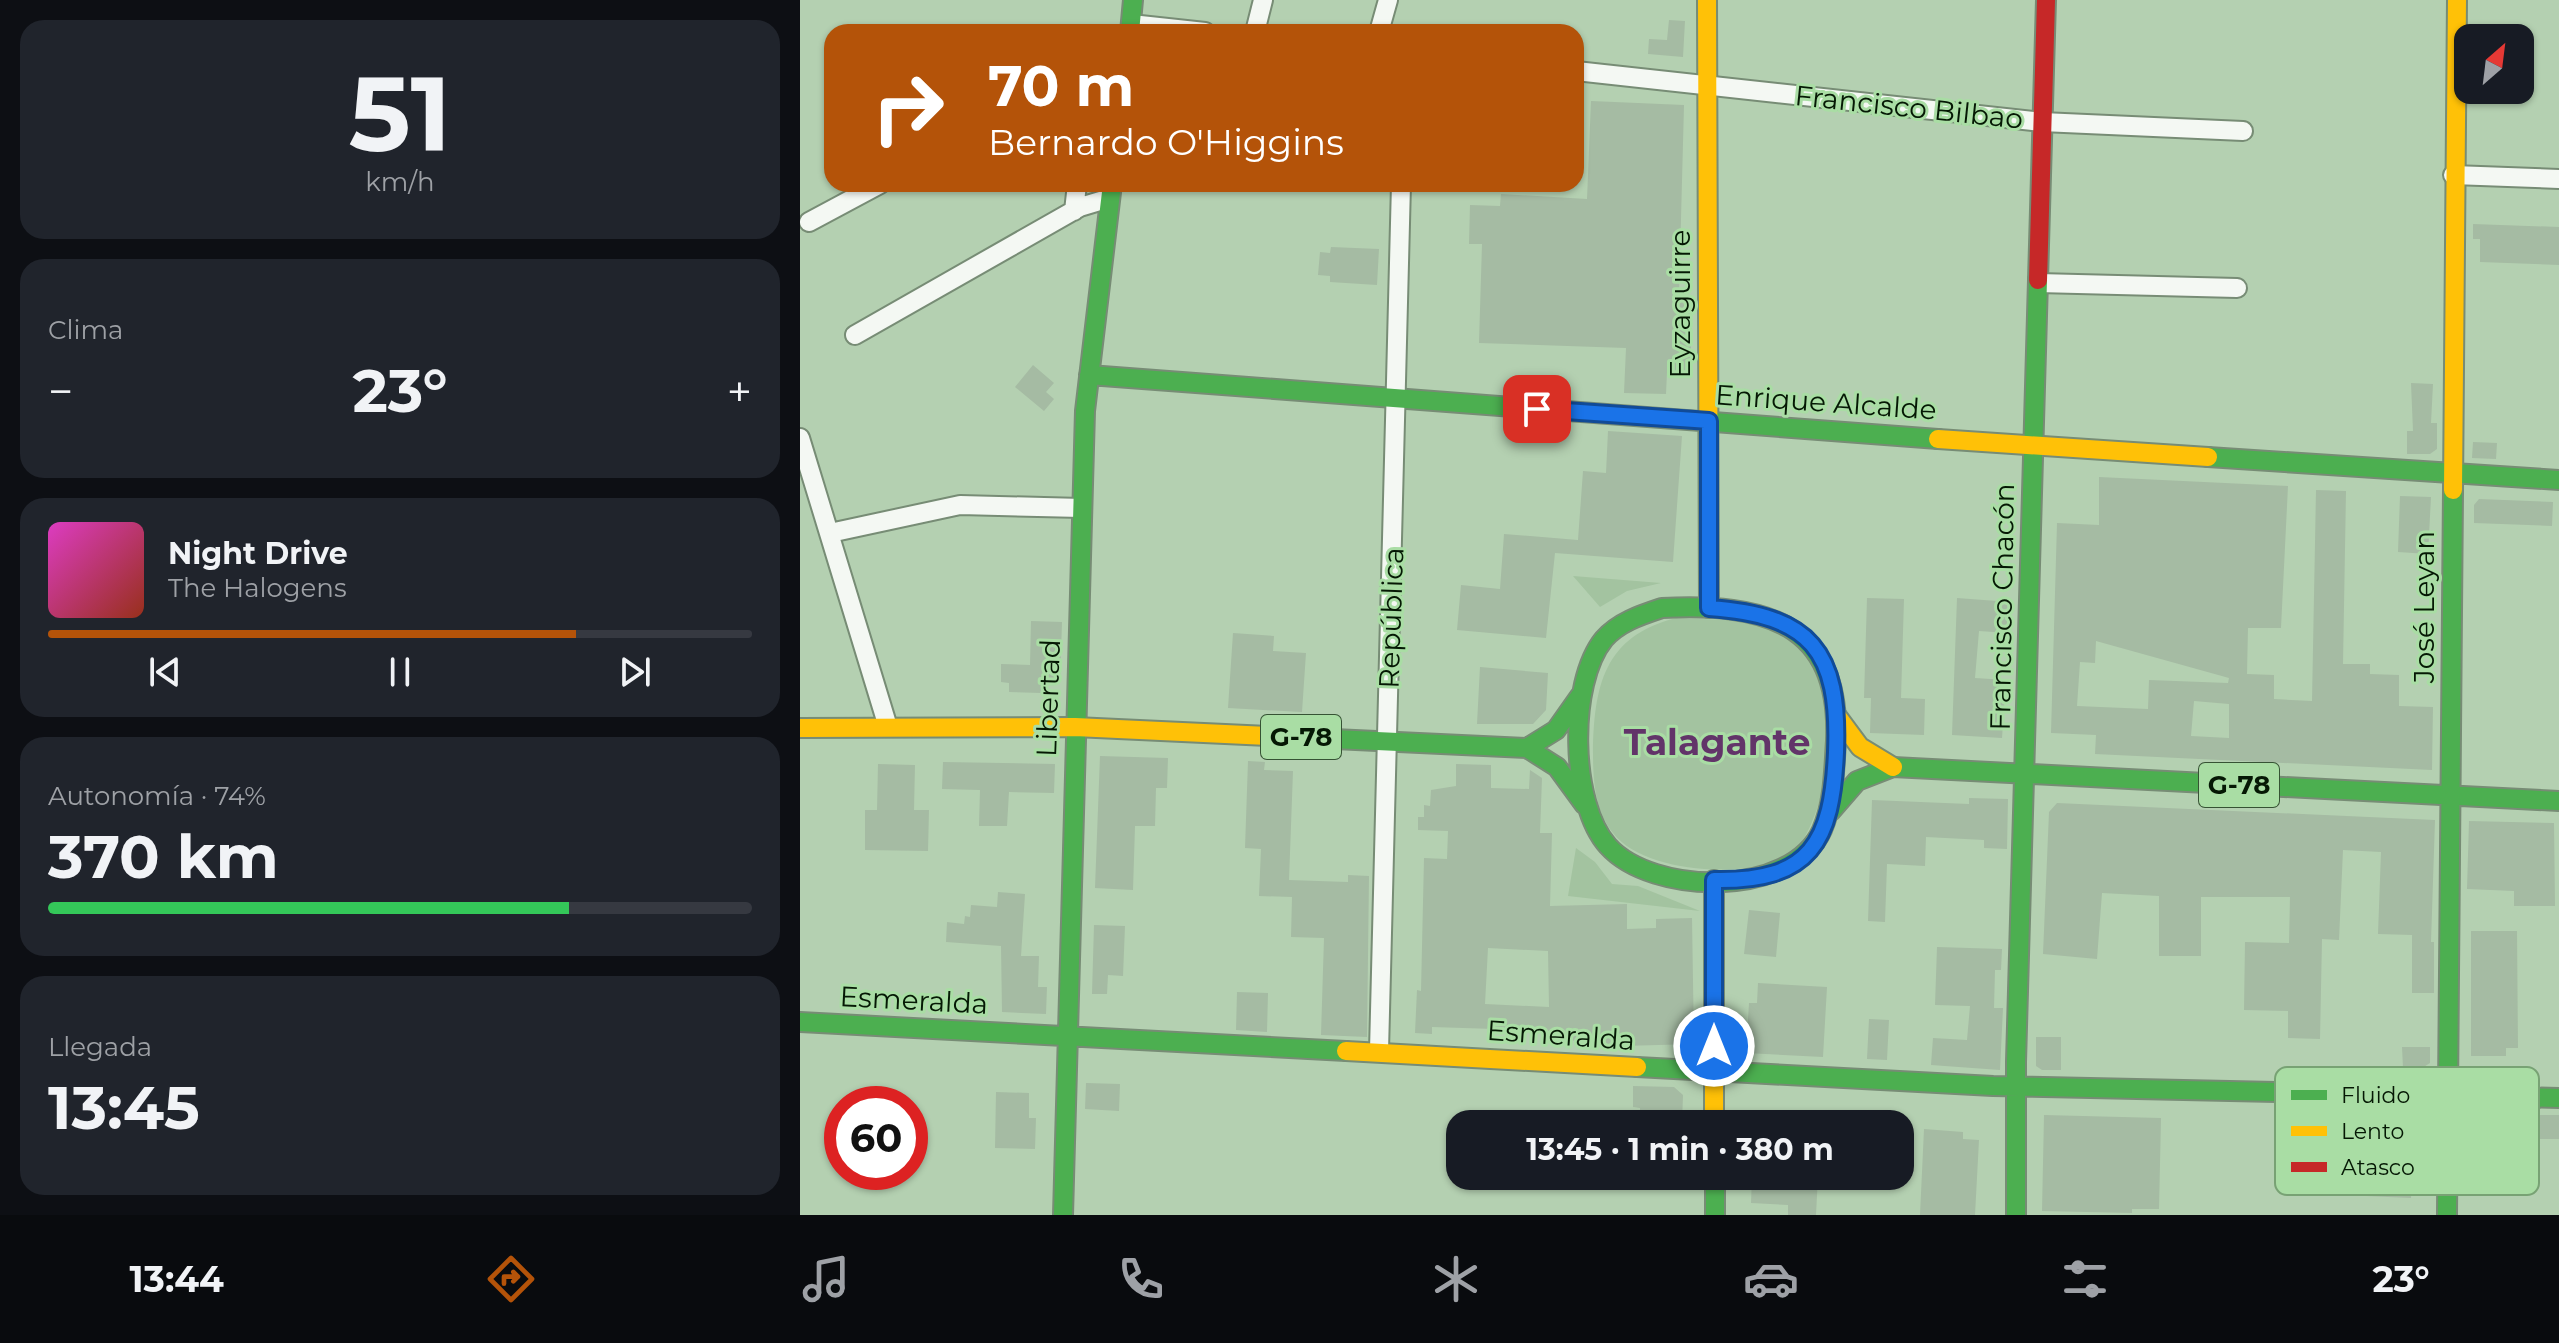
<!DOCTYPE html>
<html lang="es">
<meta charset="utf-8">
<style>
body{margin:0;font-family:Montserrat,sans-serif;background:#20242c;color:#f1f3f6;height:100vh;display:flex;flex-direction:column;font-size:30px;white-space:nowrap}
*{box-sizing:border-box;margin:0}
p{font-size:26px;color:#9ea1a6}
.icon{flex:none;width:44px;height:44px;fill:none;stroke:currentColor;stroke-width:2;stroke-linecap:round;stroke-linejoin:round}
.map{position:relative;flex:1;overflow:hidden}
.side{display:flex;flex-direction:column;gap:20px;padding:20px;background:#0d0f14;width:800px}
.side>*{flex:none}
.hud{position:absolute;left:24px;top:24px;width:760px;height:168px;border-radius:24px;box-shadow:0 2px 6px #0004;background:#b45309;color:#fff;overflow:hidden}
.needle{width:52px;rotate:28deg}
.buttons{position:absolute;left:1654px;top:24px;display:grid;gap:16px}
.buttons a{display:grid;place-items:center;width:80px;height:80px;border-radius:16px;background:#171b24;box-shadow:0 2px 6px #0004;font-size:40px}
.speed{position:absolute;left:24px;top:1086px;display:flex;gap:16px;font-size:40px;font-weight:700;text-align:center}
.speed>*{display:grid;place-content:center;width:104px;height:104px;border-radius:50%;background:#171b24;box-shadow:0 2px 6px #0004;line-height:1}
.speed .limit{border:12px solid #d22;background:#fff;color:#111}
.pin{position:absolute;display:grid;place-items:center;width:68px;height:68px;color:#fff;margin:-34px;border-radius:16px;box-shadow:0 4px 12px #0006}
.me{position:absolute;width:88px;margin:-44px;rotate:0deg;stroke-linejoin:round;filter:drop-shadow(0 0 6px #0008)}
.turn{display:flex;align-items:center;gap:28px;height:168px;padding:0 32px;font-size:36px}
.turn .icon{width:104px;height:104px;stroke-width:2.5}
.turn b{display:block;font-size:56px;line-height:68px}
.big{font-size:60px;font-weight:700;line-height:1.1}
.side .card{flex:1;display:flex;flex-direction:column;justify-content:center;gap:12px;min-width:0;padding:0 28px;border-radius:24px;background:#20242c}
.side .dial{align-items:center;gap:0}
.dial b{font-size:104px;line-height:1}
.song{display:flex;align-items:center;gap:24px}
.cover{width:96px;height:96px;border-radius:12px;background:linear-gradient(135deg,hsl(310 70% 55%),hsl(10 70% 35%))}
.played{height:8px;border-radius:4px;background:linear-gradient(90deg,#b45309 75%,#363941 75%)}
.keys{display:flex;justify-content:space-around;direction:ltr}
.heat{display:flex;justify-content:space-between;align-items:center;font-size:44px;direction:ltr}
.charge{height:12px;border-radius:6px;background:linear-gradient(90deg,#34c759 74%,#363941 0)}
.trip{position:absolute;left:646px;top:1110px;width:468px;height:80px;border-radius:24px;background:#171b24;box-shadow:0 2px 6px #0004;font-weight:700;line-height:80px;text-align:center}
.dock{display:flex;height:128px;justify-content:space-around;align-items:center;background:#090b0e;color:#9ea1a6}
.dock .icon{width:56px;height:56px}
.dock .selected{color:#b45309}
.dock b{font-size:36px;color:#f1f3f6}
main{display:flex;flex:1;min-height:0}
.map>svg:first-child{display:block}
.green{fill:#a3c3a0}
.building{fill:#a5bba3;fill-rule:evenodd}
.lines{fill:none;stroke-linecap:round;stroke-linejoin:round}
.street-casing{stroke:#778c75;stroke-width:22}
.fast-casing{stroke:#778c75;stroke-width:22}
.slow-casing{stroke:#778c75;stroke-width:22}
.jam-casing{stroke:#778c75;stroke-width:22}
.street{stroke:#f4f8f3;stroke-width:18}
.fast{stroke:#4caf50;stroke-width:18}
.slow{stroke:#ffc107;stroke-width:18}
.jam{stroke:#c62828;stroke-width:18}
.route-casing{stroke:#114b97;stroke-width:20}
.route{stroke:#1a73e8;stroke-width:14}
.labels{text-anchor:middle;stroke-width:6;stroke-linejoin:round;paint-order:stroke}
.shield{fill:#a9dda4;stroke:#365334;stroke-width:2}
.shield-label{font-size:26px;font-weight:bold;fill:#051804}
.street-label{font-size:28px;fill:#051804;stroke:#a9dda4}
.district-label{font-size:36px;font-weight:bold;fill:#623469;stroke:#a9dda4}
.key{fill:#a9dda4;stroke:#78a274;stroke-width:2}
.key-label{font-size:22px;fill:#051804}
</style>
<main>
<section class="side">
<div class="card dial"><b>51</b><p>km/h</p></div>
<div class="card"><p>Clima</p>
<div class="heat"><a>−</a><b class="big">23°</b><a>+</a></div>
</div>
<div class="card">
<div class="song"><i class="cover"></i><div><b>Night Drive</b><p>The Halogens</p></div></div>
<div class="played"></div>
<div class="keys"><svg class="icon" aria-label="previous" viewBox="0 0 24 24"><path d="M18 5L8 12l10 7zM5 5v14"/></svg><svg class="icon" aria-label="pause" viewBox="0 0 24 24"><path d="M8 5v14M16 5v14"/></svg><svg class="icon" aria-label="next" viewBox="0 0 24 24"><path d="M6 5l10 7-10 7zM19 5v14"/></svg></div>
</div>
<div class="card"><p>Autonomía · 74%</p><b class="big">370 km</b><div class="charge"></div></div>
<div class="card"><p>Llegada</p><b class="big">13:45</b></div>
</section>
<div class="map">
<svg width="1759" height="1215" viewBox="0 0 1759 1215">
<rect width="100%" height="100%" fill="#b4d0b1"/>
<!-- green -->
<path class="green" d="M 773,576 L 861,583 L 827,591 L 800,607 Z
M 876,618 C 903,620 934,618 960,624 C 988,629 1021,662 1026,690 C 1031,728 1029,774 1017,809 C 1011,825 1004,845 988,855 C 948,880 843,873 813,833 C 795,811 793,780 793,753 C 794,686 804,636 876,618 Z
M 776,848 L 795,862 L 812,884 L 838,886 L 900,911 L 768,896 Z"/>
<!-- building -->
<path class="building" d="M 869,20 L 885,21 L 883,57 L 848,54 L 849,39 L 867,40 Z
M 791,101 L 884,105 L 879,295 L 893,296 L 890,373 L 867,372 L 866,394 L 824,393 L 826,348 L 679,343 L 682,244 L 669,244 L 670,205 L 700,206 L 701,194 L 787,199 Z
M 1673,224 L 1759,227 L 1759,265 L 1680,262 L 1680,239 L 1673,239 Z
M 531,247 L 579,249 L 577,285 L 530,282 L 530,276 L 518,275 L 520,252 L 530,253 Z
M 233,365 L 254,383 L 246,392 L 254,399 L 244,411 L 215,387 Z
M 1611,383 L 1633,384 L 1631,423 L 1637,423 L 1637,449 L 1630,454 L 1607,454 L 1607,431 L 1613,431 Z
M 808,431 L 882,436 L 873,562 L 755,553 L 746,638 L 657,630 L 661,585 L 700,589 L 704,534 L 778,540 L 783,471 L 806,473 Z
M 1673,442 L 1697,443 L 1696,459 L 1672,458 Z
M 1299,477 L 1488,486 L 1481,628 L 1448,628 L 1447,674 L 1474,675 L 1474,699 L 1512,701 L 1516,490 L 1546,491 L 1543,664 L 1570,664 L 1570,674 L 1599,675 L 1599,706 L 1633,707 L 1632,770 L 1295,754 L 1296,735 L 1251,733 L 1257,523 L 1299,525 ZM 1296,641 L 1429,678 L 1428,683 L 1349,680 L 1348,709 L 1277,706 L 1280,662 L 1295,663 ZM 1394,701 L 1429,704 L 1429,738 L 1391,736 Z
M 1600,496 L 1631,497 L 1628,554 L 1598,552 Z
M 1679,499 L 1753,502 L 1752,526 L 1674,523 L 1674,505 Z
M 1067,598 L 1104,599 L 1101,698 L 1125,699 L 1124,735 L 1070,733 L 1071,698 L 1064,698 Z
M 1157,598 L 1210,602 L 1208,633 L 1179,631 L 1175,678 L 1206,680 L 1202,738 L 1152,735 Z
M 231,621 L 262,622 L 260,683 L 241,682 L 241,693 L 209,692 L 209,683 L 201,682 L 201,664 L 230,665 Z
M 433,633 L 474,636 L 473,651 L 506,653 L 502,712 L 428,708 Z
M 680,667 L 748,673 L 746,710 L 733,724 L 677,724 Z
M 300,756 L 368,758 L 367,788 L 356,788 L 355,826 L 335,826 L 333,890 L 295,888 Z
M 448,761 L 465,762 L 464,770 L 493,771 L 489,880 L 548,882 L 548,875 L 569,876 L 567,1037 L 521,1035 L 524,938 L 491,937 L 492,897 L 459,896 L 461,849 L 445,848 Z
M 143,762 L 255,764 L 254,793 L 209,792 L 207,826 L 179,826 L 180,790 L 142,789 Z
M 78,764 L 115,765 L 114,810 L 129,810 L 128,851 L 65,850 L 65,810 L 77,810 Z
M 656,764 L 691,765 L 691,788 L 729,789 L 730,770 L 742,778 L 740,833 L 752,833 L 750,906 L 827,904 L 827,929 L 856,928 L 856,919 L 892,918 L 894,1044 L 787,1047 L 787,1041 L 752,1040 L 753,1031 L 632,1027 L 632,1034 L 615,1033 L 617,990 L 621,991 L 624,858 L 647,859 L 648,831 L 618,830 L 618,817 L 624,817 L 624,805 L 630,806 L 631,790 L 656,786 ZM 688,948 L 748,951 L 749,1007 L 685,1004 Z
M 1169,798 L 1208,799 L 1207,849 L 1184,848 L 1184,840 L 1126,837 L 1125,866 L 1087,864 L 1085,922 L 1068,921 L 1072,800 L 1169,804 Z
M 1257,803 L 1635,820 L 1631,942 L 1634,942 L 1634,993 L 1612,993 L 1612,935 L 1578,934 L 1581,852 L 1543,850 L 1539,940 L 1522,939 L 1520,1039 L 1488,1038 L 1488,1011 L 1444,1010 L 1445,942 L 1489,943 L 1490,897 L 1401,897 L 1401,956 L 1359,956 L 1359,896 L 1302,893 L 1297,959 L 1243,954 L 1249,812 Z
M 1669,821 L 1754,823 L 1755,906 L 1714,906 L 1714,891 L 1667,889 Z
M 198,892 L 225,894 L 221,956 L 239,956 L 238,987 L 247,987 L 246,1014 L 202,1012 L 201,946 L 146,942 L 147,922 L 164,924 L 165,916 L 170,917 L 171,905 L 197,907 Z
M 949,910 L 980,913 L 976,957 L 944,954 Z
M 294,925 L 325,926 L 323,976 L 308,975 L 307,994 L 292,994 Z
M 1671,931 L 1717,931 L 1718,1048 L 1706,1048 L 1706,1056 L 1671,1056 Z
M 1137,947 L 1202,949 L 1201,970 L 1195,970 L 1194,1008 L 1203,1008 L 1200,1070 L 1131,1065 L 1133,1038 L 1167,1040 L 1170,1006 L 1135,1005 Z
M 958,983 L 1027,987 L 1023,1057 L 946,1053 L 949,1003 L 957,1003 Z
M 437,992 L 468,993 L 467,1032 L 436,1030 Z
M 1069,1019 L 1089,1020 L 1087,1060 L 1067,1059 Z
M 1236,1037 L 1261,1037 L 1261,1070 L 1242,1070 L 1236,1066 Z
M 1602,1047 L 1630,1047 L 1630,1063 L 1622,1068 L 1603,1068 Z
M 286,1083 L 320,1084 L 319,1111 L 285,1109 Z
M 833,1086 L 874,1087 L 883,1095 L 882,1124 L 840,1124 L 840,1108 L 833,1107 Z
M 196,1092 L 229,1093 L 229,1118 L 236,1118 L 235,1149 L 195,1148 Z
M 1244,1115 L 1361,1118 L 1359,1209 L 1332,1209 L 1332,1213 L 1242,1211 Z
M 1739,1115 L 1759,1115 L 1759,1139 L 1739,1139 Z
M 1124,1129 L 1163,1132 L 1163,1139 L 1179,1140 L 1175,1215 L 1120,1215 Z
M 1567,1137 L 1606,1138 L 1605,1172 L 1612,1172 L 1611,1198 L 1566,1196 Z
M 952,1176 L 1018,1176 L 1016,1215 L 988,1215 L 988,1205 L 951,1203 Z"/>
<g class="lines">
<defs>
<path id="street" d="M 331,24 L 405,32
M 455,32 L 463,0
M 579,32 L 588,0
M 776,71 L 1242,122 L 1443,131
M 1653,175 L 1759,179
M 274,211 L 277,184
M 9,222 L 80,184
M 1238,283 L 1437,288
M 55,335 L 280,207 L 310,198
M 0,438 L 88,727
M 30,533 L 160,505 L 282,508
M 579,1051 L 601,184"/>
<path id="fast" d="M 330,32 L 333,0
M 289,375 L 1138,439
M 1408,457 L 1759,480
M 862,608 C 963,603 1041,621 1036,741 C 1034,771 1034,802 1022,830 C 991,899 852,895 808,846 C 770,804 768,683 804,639 C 819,622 841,615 862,608 Z
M 468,736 L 727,748 L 757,767 L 784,804
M 727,748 L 756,730 L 780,696
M 1031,811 L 1057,781 L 1093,767 L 1759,801
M 0,1022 L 546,1051
M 837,1067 L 1193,1086 L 1759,1098
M 915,1176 L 915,1215
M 263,1215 L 285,411 L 312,184
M 1216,1215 L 1216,1062 L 1238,280
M 1647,1215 L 1653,490"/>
<path id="slow" d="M 907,0 L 909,608
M 1138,439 L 1408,457
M 1653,490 L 1657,0
M 1037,716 L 1060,747 L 1093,767
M 0,728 L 275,727 L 468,736
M 914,880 L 914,1124
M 546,1051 L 837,1067"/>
<path id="jam" d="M 1238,280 L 1246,0"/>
</defs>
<!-- street casing -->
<use href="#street" class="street-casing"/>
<!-- fast casing -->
<use href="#fast" class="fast-casing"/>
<!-- slow casing -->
<use href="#slow" class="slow-casing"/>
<!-- jam casing -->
<use href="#jam" class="jam-casing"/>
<!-- street -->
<use href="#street" class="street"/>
<!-- fast -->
<use href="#fast" class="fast"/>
<!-- slow -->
<use href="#slow" class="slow"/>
<!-- jam -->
<use href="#jam" class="jam"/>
</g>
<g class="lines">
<defs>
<path id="route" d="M 737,409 L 909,421 L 909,608 C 1011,615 1040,651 1036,752 C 1032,842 1011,882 914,880 L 914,1046"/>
</defs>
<!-- route casing -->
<use href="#route" class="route-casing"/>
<!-- route -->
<use href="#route" class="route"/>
</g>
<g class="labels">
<!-- shield labels -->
<g class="shield">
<rect x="461" y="715" width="80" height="44" rx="6"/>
<rect x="1399" y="763" width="80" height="44" rx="6"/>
</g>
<g class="shield-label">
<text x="501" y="746">G-78</text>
<text x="1439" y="794">G-78</text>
</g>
<!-- street labels -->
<g class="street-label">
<text transform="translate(1109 107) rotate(6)" y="10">Francisco Bilbao</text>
<text transform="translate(880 304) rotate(-90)" y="10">Eyzaguirre</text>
<text transform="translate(1026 402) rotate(4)" y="10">Enrique Alcalde</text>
<text transform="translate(1202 607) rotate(-89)" y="10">Francisco Chacón</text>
<text transform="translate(1624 607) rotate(-90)" y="10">José Leyan</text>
<text transform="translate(591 618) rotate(-88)" y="10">República</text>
<text transform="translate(248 698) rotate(-88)" y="10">Libertad</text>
<text transform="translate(114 1000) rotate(3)" y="10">Esmeralda</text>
<text transform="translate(761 1035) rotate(4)" y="10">Esmeralda</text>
</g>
<!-- district labels -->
<g class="district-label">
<text x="917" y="755">Talagante</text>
</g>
</g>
<!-- legend -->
<rect x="1475" y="1067" width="264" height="128" rx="12" class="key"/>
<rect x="1491" y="1090" width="36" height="10" fill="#4caf50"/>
<rect x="1491" y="1126" width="36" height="10" fill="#ffc107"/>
<rect x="1491" y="1162" width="36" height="10" fill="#c62828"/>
<g class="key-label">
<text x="1541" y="1103">Fluido</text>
<text x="1541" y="1139">Lento</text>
<text x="1541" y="1175">Atasco</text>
</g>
</svg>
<div class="buttons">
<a><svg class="needle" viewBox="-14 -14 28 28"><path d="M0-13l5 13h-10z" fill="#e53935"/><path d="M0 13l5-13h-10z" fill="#9ea1a6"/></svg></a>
</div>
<div class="speed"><div class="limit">60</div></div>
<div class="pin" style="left:737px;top:409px;background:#d93025"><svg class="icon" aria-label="arrive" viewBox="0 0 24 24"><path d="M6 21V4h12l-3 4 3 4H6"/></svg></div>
<svg class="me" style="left:914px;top:1046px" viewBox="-20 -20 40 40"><circle r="17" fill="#1a73e8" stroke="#fff" stroke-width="3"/><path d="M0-11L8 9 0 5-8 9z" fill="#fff"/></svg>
<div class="trip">13:45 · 1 min · 380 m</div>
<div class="hud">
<div class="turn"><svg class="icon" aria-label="right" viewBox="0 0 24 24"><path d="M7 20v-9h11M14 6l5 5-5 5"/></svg><div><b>70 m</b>Bernardo O'Higgins</div></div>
</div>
</div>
</main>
<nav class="dock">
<b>13:44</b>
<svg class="icon selected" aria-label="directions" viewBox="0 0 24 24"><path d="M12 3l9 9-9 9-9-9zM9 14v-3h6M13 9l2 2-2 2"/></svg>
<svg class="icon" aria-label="music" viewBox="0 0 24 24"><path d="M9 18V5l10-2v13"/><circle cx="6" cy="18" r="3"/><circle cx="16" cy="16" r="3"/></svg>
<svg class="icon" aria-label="phone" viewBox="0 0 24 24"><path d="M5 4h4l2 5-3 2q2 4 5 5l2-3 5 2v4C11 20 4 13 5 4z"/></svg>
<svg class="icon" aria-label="climate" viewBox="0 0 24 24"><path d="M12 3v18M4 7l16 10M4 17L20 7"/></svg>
<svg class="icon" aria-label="car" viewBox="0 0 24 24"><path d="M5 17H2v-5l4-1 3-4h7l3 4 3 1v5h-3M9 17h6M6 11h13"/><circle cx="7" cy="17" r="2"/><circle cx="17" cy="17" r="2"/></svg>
<svg class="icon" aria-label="filters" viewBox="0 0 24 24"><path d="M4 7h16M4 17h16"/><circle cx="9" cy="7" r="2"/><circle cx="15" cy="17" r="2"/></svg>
<b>23°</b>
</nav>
